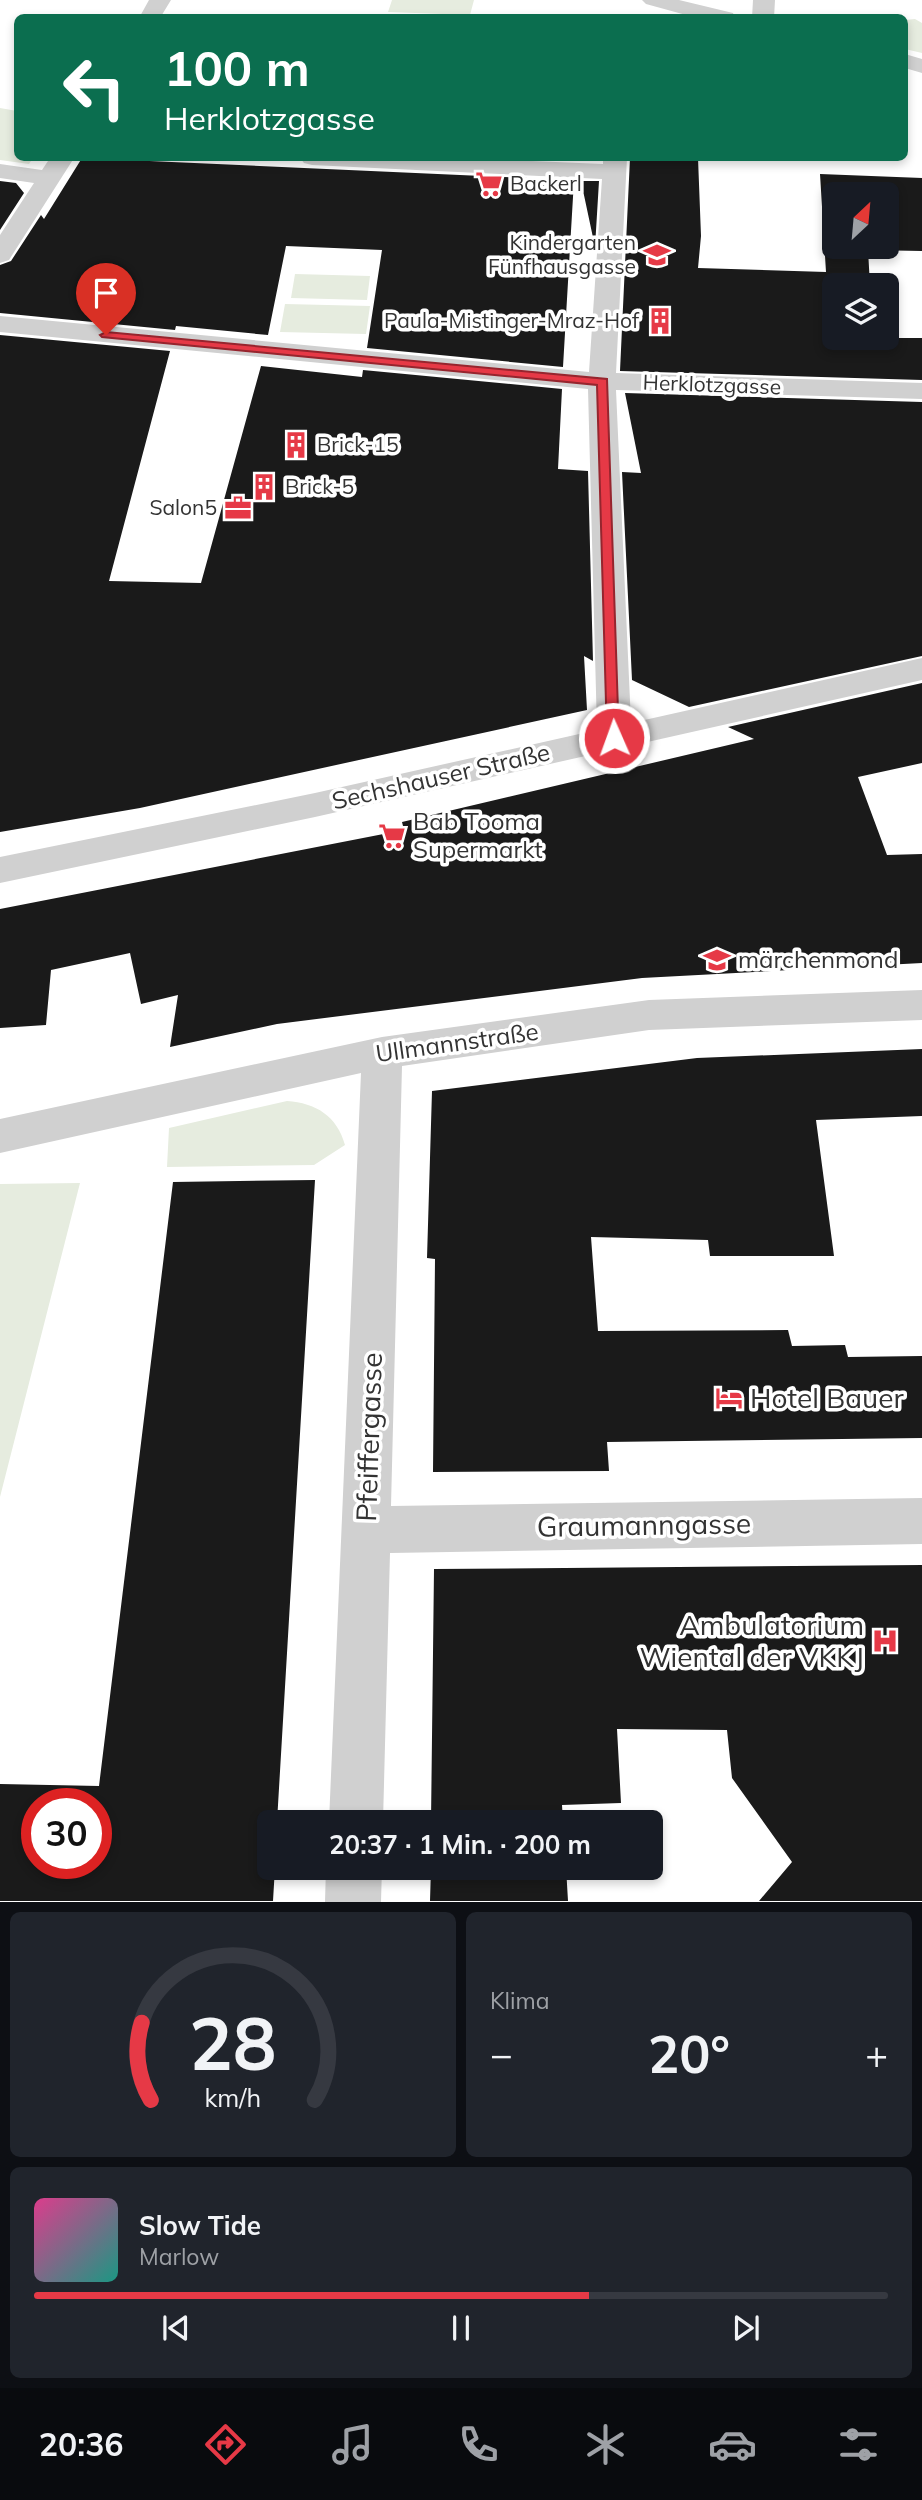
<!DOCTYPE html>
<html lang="de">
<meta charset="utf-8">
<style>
body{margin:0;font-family:Mulish,sans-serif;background:#20242c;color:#f1f3f6;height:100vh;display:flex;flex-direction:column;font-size:26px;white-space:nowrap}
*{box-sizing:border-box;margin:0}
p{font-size:23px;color:#9ea1a6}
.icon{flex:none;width:38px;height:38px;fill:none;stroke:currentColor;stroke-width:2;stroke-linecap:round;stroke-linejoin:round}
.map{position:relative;height:1902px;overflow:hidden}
.sheet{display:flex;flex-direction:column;gap:10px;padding:10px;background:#0d0f14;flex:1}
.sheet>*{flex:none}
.banner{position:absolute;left:14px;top:14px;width:894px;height:147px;border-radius:10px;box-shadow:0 4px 10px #0003;background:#0b6e4f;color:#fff;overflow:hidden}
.needle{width:46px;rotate:26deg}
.controls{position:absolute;left:822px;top:182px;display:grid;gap:14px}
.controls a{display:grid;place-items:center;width:77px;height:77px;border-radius:10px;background:#171b24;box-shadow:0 4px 10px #0003;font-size:35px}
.speed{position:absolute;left:21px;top:1788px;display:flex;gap:14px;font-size:35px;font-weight:700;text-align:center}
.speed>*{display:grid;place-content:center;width:91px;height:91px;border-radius:50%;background:#171b24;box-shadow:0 4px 10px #0003;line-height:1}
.speed .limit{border:10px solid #d22;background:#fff;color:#111}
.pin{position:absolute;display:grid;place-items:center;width:60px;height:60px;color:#fff;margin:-72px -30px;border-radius:50% 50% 50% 0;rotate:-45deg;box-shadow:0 0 7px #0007}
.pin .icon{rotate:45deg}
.me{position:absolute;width:77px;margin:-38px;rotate:358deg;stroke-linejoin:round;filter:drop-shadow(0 0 5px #0008)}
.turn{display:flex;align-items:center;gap:24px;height:147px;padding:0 35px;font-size:32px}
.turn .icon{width:91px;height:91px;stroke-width:2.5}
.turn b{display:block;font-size:49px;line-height:60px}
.big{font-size:52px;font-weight:700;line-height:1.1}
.sheet .card{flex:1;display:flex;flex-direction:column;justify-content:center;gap:10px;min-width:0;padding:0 24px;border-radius:10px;background:#20242c}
.sheet .dial{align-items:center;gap:0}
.dial svg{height:182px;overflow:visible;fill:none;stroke:#363941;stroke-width:7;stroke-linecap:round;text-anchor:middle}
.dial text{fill:#f1f3f6;stroke:none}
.song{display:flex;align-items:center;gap:21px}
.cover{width:84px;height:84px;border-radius:10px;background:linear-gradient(135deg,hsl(330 70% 55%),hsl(170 70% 35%))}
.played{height:7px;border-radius:4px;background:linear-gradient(90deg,#e63946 65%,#363941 65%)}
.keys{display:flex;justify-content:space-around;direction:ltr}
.heat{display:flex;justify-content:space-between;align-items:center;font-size:38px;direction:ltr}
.sheet .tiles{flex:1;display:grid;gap:10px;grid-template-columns:1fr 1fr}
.card:last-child{grid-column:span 2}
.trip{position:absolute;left:257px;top:1810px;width:406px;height:70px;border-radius:10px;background:#171b24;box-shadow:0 4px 10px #0003;font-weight:700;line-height:70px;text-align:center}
.dock{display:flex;height:112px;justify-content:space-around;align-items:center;background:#090b0e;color:#9ea1a6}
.dock .icon{width:49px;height:49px}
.dock .on{color:#e63946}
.dock b{font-size:32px;color:#f1f3f6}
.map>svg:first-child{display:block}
.green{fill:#e6ecdf}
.building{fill:#1a1a1a;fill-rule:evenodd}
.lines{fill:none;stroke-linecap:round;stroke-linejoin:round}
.minor{fill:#d0d0d0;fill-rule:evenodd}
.route{fill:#e63946;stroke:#96252e;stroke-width:2}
.labels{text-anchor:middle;stroke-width:7;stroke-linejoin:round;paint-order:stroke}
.far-poi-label{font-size:21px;fill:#333;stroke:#fff;text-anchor:start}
.far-street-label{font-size:21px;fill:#333;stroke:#fff}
.street-label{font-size:24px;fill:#333;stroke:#fff}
.poi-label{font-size:24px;fill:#333;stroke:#fff;text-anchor:start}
.near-poi-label{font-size:28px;fill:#333;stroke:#fff;text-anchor:start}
.near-street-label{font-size:28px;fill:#333;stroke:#fff}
</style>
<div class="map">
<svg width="922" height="1902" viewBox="0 0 922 1902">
<rect width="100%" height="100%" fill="#fff"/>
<!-- green -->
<path class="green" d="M 392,0 L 474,0 L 470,15 L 388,12 Z
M 915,19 L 922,23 L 922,53 L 905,49 L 905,20 Z
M 0,108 L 17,111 L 18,158 L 33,158 L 29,164 L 0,160 Z
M 295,274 L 370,276 L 367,300 L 291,298 Z
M 285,304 L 370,306 L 366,334 L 280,332 Z
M 287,1101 C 316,1103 337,1116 345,1145 L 314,1165 L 167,1167 L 169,1128 Z
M 80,1183 L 0,1497 L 0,1184 Z"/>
<!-- building -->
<path class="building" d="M 82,158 L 574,180 L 563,367 L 367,348 L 382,250 L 286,246 L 268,335 L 176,326 L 175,330 L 0,313 L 0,265 L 11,261 L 41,215 L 44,219 Z
M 630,158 L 698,158 L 701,236 L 698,268 L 826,272 L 820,174 L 922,178 L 922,251 L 868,250 L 870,285 L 835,285 L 835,338 L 922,338 L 922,380 L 620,371 ZM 835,194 L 887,194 L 887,247 L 835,247 Z
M 0,181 L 16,183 L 24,193 L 0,230 Z
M 581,181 L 599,181 L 595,247 Z
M 0,335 L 170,351 L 109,581 L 201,583 L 261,366 L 362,377 L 363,370 L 562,389 L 558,469 L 588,471 L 593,661 L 584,656 L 587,710 L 140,808 L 0,832 Z
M 625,393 L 922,402 L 922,656 L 689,707 L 632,680 L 622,472 L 641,473 Z
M 922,683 L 922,763 L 858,777 L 887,855 L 922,854 L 922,963 L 642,978 L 277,1024 L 170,1047 L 178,995 L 141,1004 L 130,953 L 51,970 L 46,1025 L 0,1028 L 0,909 L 404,830 L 402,822 L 754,739 L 728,727 Z
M 922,1049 L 922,1116 L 816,1120 L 834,1256 L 710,1256 L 708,1240 L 591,1237 L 598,1331 L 788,1330 L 792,1346 L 845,1345 L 848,1357 L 922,1356 L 922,1438 L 607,1442 L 609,1471 L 433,1472 L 435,1259 L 427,1258 L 432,1091 L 697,1058 Z
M 315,1180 L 277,1822 L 270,1822 L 270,1867 L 275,1867 L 273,1901 L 0,1901 L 0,1784 L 99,1786 L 173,1182 ZM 37,1804 L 96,1804 L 96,1864 L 37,1864 Z
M 922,1565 L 922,1901 L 759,1901 L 792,1862 L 732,1778 L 727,1730 L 617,1729 L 621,1803 L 562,1805 L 563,1822 L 431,1822 L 434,1569 Z
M 431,1867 L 566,1867 L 568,1901 L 430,1901 Z"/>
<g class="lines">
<!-- minor -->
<path class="minor" d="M 149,0 L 171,0 L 160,18 L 139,18 Z
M 642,0 L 679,0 L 733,13 L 735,18 L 697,18 L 646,4 Z
M 753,0 L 775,0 L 774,18 L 752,18 Z
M 905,54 L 922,59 L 922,73 L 905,68 Z
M 50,158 L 74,158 L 9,260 L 0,263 L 0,235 L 34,183 L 0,178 L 0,164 L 42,170 Z
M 300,158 L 458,158 L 603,164 L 603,158 L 627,158 L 616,373 L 922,383 L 922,399 L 616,390 L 631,723 L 922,658 L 922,680 L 315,817 L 0,883 L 0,857 L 315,793 L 597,730 L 588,389 L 0,332 L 0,316 L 589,372 L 602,179 L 312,165 L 304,163 Z
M 922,990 L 922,1020 L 649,1030 L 402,1066 L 391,1506 L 922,1498 L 922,1544 L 390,1553 L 383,1822 L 329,1822 L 361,1073 L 0,1153 L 0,1119 L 382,1037 L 649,1000 Z
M 326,1867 L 382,1867 L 381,1902 L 325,1902 Z"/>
</g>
<!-- route -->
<path class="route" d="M 106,332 L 607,379 L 619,741 L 609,741 L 607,738 L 597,385 L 102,337 L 100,335 Z"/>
<!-- icons -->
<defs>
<symbol id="supermarket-bare" viewBox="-9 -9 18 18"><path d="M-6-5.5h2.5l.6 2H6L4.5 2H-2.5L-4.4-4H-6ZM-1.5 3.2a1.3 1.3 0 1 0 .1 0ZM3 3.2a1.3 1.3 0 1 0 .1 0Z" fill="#e63946" stroke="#fff" stroke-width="2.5" paint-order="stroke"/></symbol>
<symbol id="school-bare" viewBox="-9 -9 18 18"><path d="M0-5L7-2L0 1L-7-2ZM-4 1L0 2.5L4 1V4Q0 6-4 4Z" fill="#e63946" stroke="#fff" stroke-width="2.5" paint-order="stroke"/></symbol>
<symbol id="building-bare" viewBox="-9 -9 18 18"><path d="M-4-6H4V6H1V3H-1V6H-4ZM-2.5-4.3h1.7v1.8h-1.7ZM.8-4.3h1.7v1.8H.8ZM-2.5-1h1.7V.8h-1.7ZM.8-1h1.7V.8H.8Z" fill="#e63946" stroke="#fff" stroke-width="2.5" paint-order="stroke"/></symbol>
<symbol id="office-bare" viewBox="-9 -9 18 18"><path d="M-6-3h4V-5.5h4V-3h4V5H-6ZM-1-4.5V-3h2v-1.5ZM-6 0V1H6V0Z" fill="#e63946" stroke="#fff" stroke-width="2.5" paint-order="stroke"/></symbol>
<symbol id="hotel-bare" viewBox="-9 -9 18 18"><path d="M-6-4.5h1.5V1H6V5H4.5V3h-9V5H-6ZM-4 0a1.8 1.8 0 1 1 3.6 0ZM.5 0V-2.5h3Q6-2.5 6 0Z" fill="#e63946" stroke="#fff" stroke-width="2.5" paint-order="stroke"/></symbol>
<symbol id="hospital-bare" viewBox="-9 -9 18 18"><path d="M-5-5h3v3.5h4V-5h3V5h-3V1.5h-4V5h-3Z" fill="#e63946" stroke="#fff" stroke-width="2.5" paint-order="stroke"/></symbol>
</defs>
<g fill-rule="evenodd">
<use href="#supermarket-bare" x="470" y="165" width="38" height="38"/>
<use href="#school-bare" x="638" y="236" width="38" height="38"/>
<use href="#building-bare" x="641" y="302" width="38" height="38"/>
<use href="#building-bare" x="277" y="426" width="38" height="38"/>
<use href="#building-bare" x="245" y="468" width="38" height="38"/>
<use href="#office-bare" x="219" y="489" width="38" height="38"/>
<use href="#supermarket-bare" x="373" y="817" width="38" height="38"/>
<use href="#school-bare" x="698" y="941" width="38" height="38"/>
<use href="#hotel-bare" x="710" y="1379" width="38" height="38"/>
<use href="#hospital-bare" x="866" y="1622" width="38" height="38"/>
</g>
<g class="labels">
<!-- far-poi labels -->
<g class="far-poi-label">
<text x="510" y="191">Backerl</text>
<text x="636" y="250" text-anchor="end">Kindergarten<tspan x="636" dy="24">Fünfhausgasse</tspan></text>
<text x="639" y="328" text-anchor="end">Paula-Mistinger-Mraz-Hof</text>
<text x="317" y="452">Brick-15</text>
<text x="285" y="494">Brick-5</text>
<text x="217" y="515" text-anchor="end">Salon5</text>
</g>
<!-- far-street labels -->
<g class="far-street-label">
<text transform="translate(712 385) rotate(2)" y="7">Herklotzgasse</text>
</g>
<!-- street labels -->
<g class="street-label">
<text transform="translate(441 777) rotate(-13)" y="8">Sechshauser Straße</text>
<text transform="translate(457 1043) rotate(-8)" y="8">Ullmannstraße</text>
</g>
<!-- poi labels -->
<g class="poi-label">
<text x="413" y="830">Bab Tooma<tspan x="413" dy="28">Supermarkt</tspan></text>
<text x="738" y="968">märchenmond</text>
</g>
<!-- near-poi labels -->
<g class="near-poi-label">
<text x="750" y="1408">Hotel Bauer</text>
<text x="864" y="1635" text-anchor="end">Ambulatorium<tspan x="864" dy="32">Wiental der VKKJ</tspan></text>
</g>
<!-- near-street labels -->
<g class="near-street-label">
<text transform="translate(369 1437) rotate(-88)" y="10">Pfeiffergasse</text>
<text transform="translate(644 1525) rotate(-1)" y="10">Graumanngasse</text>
</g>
</g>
</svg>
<div class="controls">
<a><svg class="needle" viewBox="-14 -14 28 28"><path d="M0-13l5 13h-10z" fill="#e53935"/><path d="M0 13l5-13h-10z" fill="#9ea1a6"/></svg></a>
<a><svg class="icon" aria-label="layers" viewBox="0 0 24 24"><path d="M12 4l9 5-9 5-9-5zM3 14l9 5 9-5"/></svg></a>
</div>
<div class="speed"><div class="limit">30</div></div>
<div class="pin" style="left:106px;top:335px;background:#d93025"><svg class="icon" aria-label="arrive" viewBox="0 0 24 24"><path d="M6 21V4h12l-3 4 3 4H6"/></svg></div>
<svg class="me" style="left:614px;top:738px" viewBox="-20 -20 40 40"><circle r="17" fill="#e63946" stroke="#fff" stroke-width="3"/><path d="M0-11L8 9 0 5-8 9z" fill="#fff"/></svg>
<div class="trip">20:37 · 1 Min. · 200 m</div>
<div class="banner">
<div class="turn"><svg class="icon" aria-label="left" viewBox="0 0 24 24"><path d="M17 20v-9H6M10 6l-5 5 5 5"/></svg><div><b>100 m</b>Herklotzgasse</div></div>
</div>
</div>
<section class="sheet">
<div class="tiles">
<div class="card dial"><svg viewBox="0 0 100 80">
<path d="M14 69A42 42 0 1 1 86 69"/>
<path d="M14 69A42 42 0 0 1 10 35" stroke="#e63946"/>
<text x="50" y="56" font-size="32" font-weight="700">28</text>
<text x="50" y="72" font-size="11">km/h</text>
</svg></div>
<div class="card"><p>Klima</p>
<div class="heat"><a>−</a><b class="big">20°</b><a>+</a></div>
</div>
<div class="card">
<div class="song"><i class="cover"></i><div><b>Slow Tide</b><p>Marlow</p></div></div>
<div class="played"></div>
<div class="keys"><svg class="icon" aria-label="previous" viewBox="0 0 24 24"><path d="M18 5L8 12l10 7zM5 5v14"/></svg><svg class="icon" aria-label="pause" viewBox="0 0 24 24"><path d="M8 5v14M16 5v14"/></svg><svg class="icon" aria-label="next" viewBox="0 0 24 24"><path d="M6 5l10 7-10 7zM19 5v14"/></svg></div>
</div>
</div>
</section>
<nav class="dock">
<b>20:36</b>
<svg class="icon on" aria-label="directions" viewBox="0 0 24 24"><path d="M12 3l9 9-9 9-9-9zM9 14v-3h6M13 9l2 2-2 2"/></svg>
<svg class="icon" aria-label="music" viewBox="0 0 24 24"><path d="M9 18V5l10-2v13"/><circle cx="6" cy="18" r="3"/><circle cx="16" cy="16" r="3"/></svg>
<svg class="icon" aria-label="phone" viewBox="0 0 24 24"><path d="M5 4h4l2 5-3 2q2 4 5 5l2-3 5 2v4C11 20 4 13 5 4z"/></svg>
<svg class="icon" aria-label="climate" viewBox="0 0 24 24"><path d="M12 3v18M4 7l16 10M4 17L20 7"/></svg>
<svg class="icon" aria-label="car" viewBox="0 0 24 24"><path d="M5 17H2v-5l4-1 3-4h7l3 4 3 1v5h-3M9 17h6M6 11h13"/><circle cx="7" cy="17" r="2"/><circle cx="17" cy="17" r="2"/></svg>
<svg class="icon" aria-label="filters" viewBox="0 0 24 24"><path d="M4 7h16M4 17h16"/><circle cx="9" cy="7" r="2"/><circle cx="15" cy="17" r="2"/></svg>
</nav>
